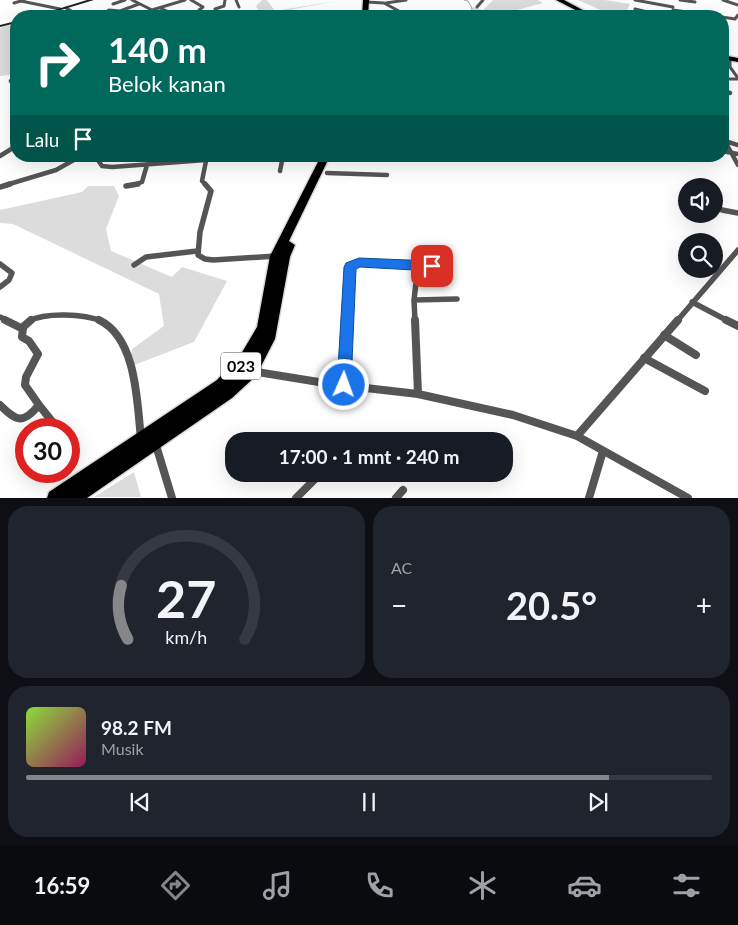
<!DOCTYPE html>
<html lang="id">
<meta charset="utf-8">
<style>
body{margin:0;font-family:Lato,sans-serif;background:#20242c;color:#f1f3f6;height:100vh;display:flex;flex-direction:column;font-size:19px;white-space:nowrap}
*{box-sizing:border-box;margin:0}
p{font-size:16px;color:#9ea1a6}
.icon{flex:none;width:28px;height:28px;fill:none;stroke:currentColor;stroke-width:2;stroke-linecap:round;stroke-linejoin:round}
.map{position:relative;height:498px;overflow:hidden}
.side{display:flex;flex-direction:column;gap:8px;padding:8px;background:#0d0f14;flex:1}
.side>*{flex:none}
.hud{position:absolute;left:10px;top:10px;width:719px;height:152px;border-radius:20px;box-shadow:0 5px 20px #0002;background:#00695c;color:#fff;overflow:hidden}
.controls{position:absolute;left:678px;top:178px;display:grid;gap:10px}
.controls a{display:grid;place-items:center;width:45px;height:45px;border-radius:50%;background:#171b24;box-shadow:0 5px 20px #0002;font-size:25px}
.speed{position:absolute;left:15px;top:418px;display:flex;gap:10px;font-size:25px;font-weight:700;text-align:center}
.speed>*{display:grid;place-content:center;width:65px;height:65px;border-radius:50%;background:#171b24;box-shadow:0 5px 20px #0002;line-height:1}
.speed .limit{border:8px solid #d22;background:#fff;color:#111}
.pin{position:absolute;display:grid;place-items:center;width:42px;height:42px;color:#fff;margin:-21px;border-radius:10px;box-shadow:0 2px 8px #0006}
.me{position:absolute;width:55px;margin:-28px;rotate:2deg;stroke-linejoin:round;filter:drop-shadow(0 0 4px #0008)}
.turn{display:flex;align-items:center;gap:18px;height:105px;padding:0 15px;font-size:22px}
.turn .icon{width:65px;height:65px;stroke-width:2.5}
.turn b{display:block;font-size:35px;line-height:42px}
.then{display:flex;align-items:center;height:48px;padding:0 15px;background:#0003;gap:10px;font-size:19px}
.big{font-size:38px;font-weight:700;line-height:1.1}
.side .widget{flex:1;display:flex;flex-direction:column;justify-content:center;gap:8px;min-width:0;padding:0 18px;border-radius:20px;background:#20242c}
.side .dial{align-items:center;gap:0}
.dial svg{height:130px;overflow:visible;fill:none;stroke:#363941;stroke-width:7;stroke-linecap:round;text-anchor:middle}
.dial text{fill:#f1f3f6;stroke:none}
.song{display:flex;align-items:center;gap:15px}
.cover{width:60px;height:60px;border-radius:8px;background:linear-gradient(135deg,hsl(90 70% 55%),hsl(330 70% 35%))}
.played{height:5px;border-radius:2px;background:linear-gradient(90deg,#858687 85%,#363941 85%)}
.keys{display:flex;justify-content:space-around;direction:ltr}
.heat{display:flex;justify-content:space-between;align-items:center;font-size:28px;direction:ltr}
.side .tiles{flex:1;display:grid;gap:8px;grid-template-columns:1fr 1fr}
.widget:last-child{grid-column:span 2}
.trip{position:absolute;left:225px;top:432px;width:288px;height:50px;border-radius:20px;background:#171b24;box-shadow:0 5px 20px #0002;font-weight:700;line-height:50px;text-align:center}
.tab-bar{display:flex;height:80px;justify-content:space-around;align-items:center;background:#090b0e;color:#9ea1a6}
.tab-bar .icon{width:35px;height:35px}
.tab-bar .current{color:#858687}
.tab-bar b{font-size:22px;color:#f1f3f6}
.map>svg:first-child{display:block}
.green{fill:#dcdcdc}
.lines{fill:none;stroke-linecap:round;stroke-linejoin:round}
.stream{stroke:#a3a3a3;stroke-width:1}
.highway-casing{stroke:#dbdbdb;stroke-width:3}
.street-far3{stroke:#555;stroke-width:3}
.street-far2{stroke:#555;stroke-width:4.5}
.street-far1{stroke:#555;stroke-width:5.5}
.street{stroke:#555;stroke-width:8}
.secondary{fill:#222;fill-rule:evenodd}
.highway{fill:#000;fill-rule:evenodd}
.route{fill:#1a73e8;stroke:#114b97}
.labels{text-anchor:middle;stroke-width:4.5;stroke-linejoin:round;paint-order:stroke}
.shield{fill:#fff;stroke:#4c4c4c;stroke-width:1}
.shield-label{font-size:16px;font-weight:bold;fill:#000}
</style>
<div class="map">
<svg width="738" height="498" viewBox="0 0 738 498">
<rect width="100%" height="100%" fill="#fff"/>
<!-- green -->
<path class="green" d="M 262,0 L 267,0 L 275,11 L 342,0 L 294,9 L 290,11 L 305,16 L 339,11 L 326,16 L 293,16 L 287,12 L 260,16 L 208,16 L 233,10 L 236,15 L 258,10 L 256,6 Z
M 493,0 L 538,0 L 543,3 L 497,15 L 499,16 L 471,15 L 473,7 L 483,10 Z
M 578,0 L 605,0 L 630,4 L 627,10 L 639,16 L 614,16 Z
M 16,23 L 16,74 L 0,76 L 0,30 L 1,27 Z
M 88,186 L 114,186 L 119,196 L 106,229 L 111,251 L 172,277 L 182,267 L 227,281 L 194,342 L 129,367 L 132,349 L 164,326 L 159,294 L 13,224 L 0,223 L 0,210 L 82,192 Z
M 134,472 L 141,497 L 94,497 Z"/>
<g class="lines">
<!-- stream -->
<path class="stream" d="M 464,0 L 468,1 L 472,8 L 471,16"/>
<defs>
<path id="highway" d="M 363,0 L 369,0 L 368,16 L 362,16 Z
M 556,0 L 564,0 L 594,16 L 587,16 Z
M 722,55 L 738,58 L 738,62 L 722,59 Z
M 321,156 L 330,156 L 289,241 L 295,245 L 290,257 L 275,339 L 256,376 L 232,398 L 87,498 L 47,498 L 49,492 L 217,380 L 241,354 L 257,327 L 270,256 Z"/>
</defs>
<!-- highway casing -->
<use href="#highway" class="highway-casing"/>
<!-- street-far3 -->
<path class="street-far3" d="M 132,0 L 152,10 L 185,0
M 191,0 L 203,7 L 199,10
M 236,0 L 239,7
M 635,0 L 673,7
M 680,0 L 695,2
M 723,0 L 738,5
M 21,1 L 60,9
M 366,2 L 384,3 L 408,16
M 14,3 L 24,0
M 386,3 L 406,0
M 113,4 L 125,0
M 477,7 L 483,0
M 66,8 L 75,13 L 73,16
M 160,8 L 169,12 L 171,16
M 215,9 L 224,6 L 225,0
M 635,9 L 656,14 L 675,15
M 673,10 L 715,16
M 100,16 L 109,10 L 120,11 L 139,4
M 146,16 L 144,13 L 152,10
M 722,17 L 735,19 L 738,15
M 722,37 L 724,37
M 722,53 L 726,42
M 730,59 L 730,67 L 738,78
M 722,79 L 738,79"/>
<!-- street-far2 -->
<path class="street-far2" d="M 11,81 L 16,89
M 722,91 L 730,93
M 722,136 L 738,165
M 725,141 L 738,145
M 722,151 L 738,154
M 0,156 L 16,146
M 95,156 L 102,166 L 112,167 L 206,160
M 674,156 L 675,158
M 280,171 L 283,156
M 327,173 L 387,175
M 6,185 L 56,170 L 81,156
M 134,185 L 142,182 L 147,165
M 206,185 L 202,181 L 207,156"/>
<!-- street-far1 -->
<path class="street-far1" d="M 205,184 L 211,191 L 200,232 L 198,255 L 205,259 L 213,260 L 276,256
M 126,186 L 138,184
M 0,187 L 10,184
M 714,205 L 722,210 L 738,213
M 0,264 L 12,273 L 9,280 L 0,287
M 134,265 L 146,257 L 197,251
M 414,300 L 457,299
M 692,302 L 728,321
M 0,317 L 8,321
M 29,321 C 46,312 84,314 102,321
M 347,321 L 350,267 L 359,263 L 447,268
M 415,321 L 414,300 L 418,265
M 677,321 L 738,250"/>
<!-- street -->
<path class="street" d="M 5,320 L 23,329
M 99,320 C 137,338 137,403 141,439
M 415,320 L 418,394
M 726,320 L 738,326
M 664,335 L 696,355
M 644,358 L 705,391
M 251,371 L 331,384 L 418,394 L 513,415 L 577,436 L 688,498
M 344,385 L 347,320
M 0,405 C 17,422 23,424 39,405 L 25,385 L 26,377 L 38,354 L 29,341 L 22,337 L 23,327 L 31,320
M 39,405 L 58,429
M 577,436 L 678,320
M 155,442 L 172,498
M 296,498 L 320,474
M 396,498 L 403,490
M 589,498 L 603,451"/>
<!-- secondary -->
<path class="secondary" d="M 87,0 L 94,0 L 41,16 L 35,16 Z
M 16,21 L 16,23 L 0,27 L 0,25 Z"/>
<!-- highway -->
<use href="#highway" class="highway"/>
</g>
<!-- route -->
<path class="route" d="M 359,258 L 432,261 L 437,263 L 438,266 L 437,270 L 432,271 L 360,267 L 356,269 L 351,385 L 349,390 L 344,392 L 339,390 L 337,385 L 344,267 L 346,263 Z"/>
<g class="labels">
<!-- shield labels -->
<rect class="shield" x="221" y="352.5" width="40" height="27" rx="4"/>
<g class="shield-label">
<text x="241" y="372">023</text>
</g>
</g>
</svg>
<div class="controls">
<a><svg class="icon" aria-label="sound" viewBox="0 0 24 24"><path d="M4 9h4l5-4v14l-5-4H4zM17 9q2 3 0 6"/></svg></a>
<a><svg class="icon" aria-label="search" viewBox="0 0 24 24"><circle cx="10" cy="10" r="6"/><path d="M15 15l6 6"/></svg></a>
</div>
<div class="speed"><div class="limit">30</div></div>
<div class="pin" style="left:432px;top:266px;background:#d93025"><svg class="icon" aria-label="arrive" viewBox="0 0 24 24"><path d="M6 21V4h12l-3 4 3 4H6"/></svg></div>
<svg class="me" style="left:344px;top:385px" viewBox="-20 -20 40 40"><circle r="17" fill="#1a73e8" stroke="#fff" stroke-width="3"/><path d="M0-11L8 9 0 5-8 9z" fill="#fff"/></svg>
<div class="trip">17:00 · 1 mnt · 240 m</div>
<div class="hud">
<div class="turn"><svg class="icon" aria-label="right" viewBox="0 0 24 24"><path d="M7 20v-9h11M14 6l5 5-5 5"/></svg><div><b>140 m</b>Belok kanan</div></div>
<div class="then">Lalu<svg class="icon" aria-label="arrive" viewBox="0 0 24 24"><path d="M6 21V4h12l-3 4 3 4H6"/></svg></div>
</div>
</div>
<section class="side">
<div class="tiles">
<div class="widget dial"><svg viewBox="0 0 100 80">
<path d="M14 69A42 42 0 1 1 86 69"/>
<path d="M14 69A42 42 0 0 1 10 36" stroke="#858687"/>
<text x="50" y="56" font-size="32" font-weight="700">27</text>
<text x="50" y="72" font-size="11">km/h</text>
</svg></div>
<div class="widget"><p>AC</p>
<div class="heat"><a>−</a><b class="big">20.5°</b><a>+</a></div>
</div>
<div class="widget">
<div class="song"><i class="cover"></i><div><b>98.2 FM</b><p>Musik</p></div></div>
<div class="played"></div>
<div class="keys"><svg class="icon" aria-label="previous" viewBox="0 0 24 24"><path d="M18 5L8 12l10 7zM5 5v14"/></svg><svg class="icon" aria-label="pause" viewBox="0 0 24 24"><path d="M8 5v14M16 5v14"/></svg><svg class="icon" aria-label="next" viewBox="0 0 24 24"><path d="M6 5l10 7-10 7zM19 5v14"/></svg></div>
</div>
</div>
</section>
<nav class="tab-bar">
<b>16:59</b>
<svg class="icon current" aria-label="directions" viewBox="0 0 24 24"><path d="M12 3l9 9-9 9-9-9zM9 14v-3h6M13 9l2 2-2 2"/></svg>
<svg class="icon" aria-label="music" viewBox="0 0 24 24"><path d="M9 18V5l10-2v13"/><circle cx="6" cy="18" r="3"/><circle cx="16" cy="16" r="3"/></svg>
<svg class="icon" aria-label="phone" viewBox="0 0 24 24"><path d="M5 4h4l2 5-3 2q2 4 5 5l2-3 5 2v4C11 20 4 13 5 4z"/></svg>
<svg class="icon" aria-label="climate" viewBox="0 0 24 24"><path d="M12 3v18M4 7l16 10M4 17L20 7"/></svg>
<svg class="icon" aria-label="car" viewBox="0 0 24 24"><path d="M5 17H2v-5l4-1 3-4h7l3 4 3 1v5h-3M9 17h6M6 11h13"/><circle cx="7" cy="17" r="2"/><circle cx="17" cy="17" r="2"/></svg>
<svg class="icon" aria-label="filters" viewBox="0 0 24 24"><path d="M4 7h16M4 17h16"/><circle cx="9" cy="7" r="2"/><circle cx="15" cy="17" r="2"/></svg>
</nav>
